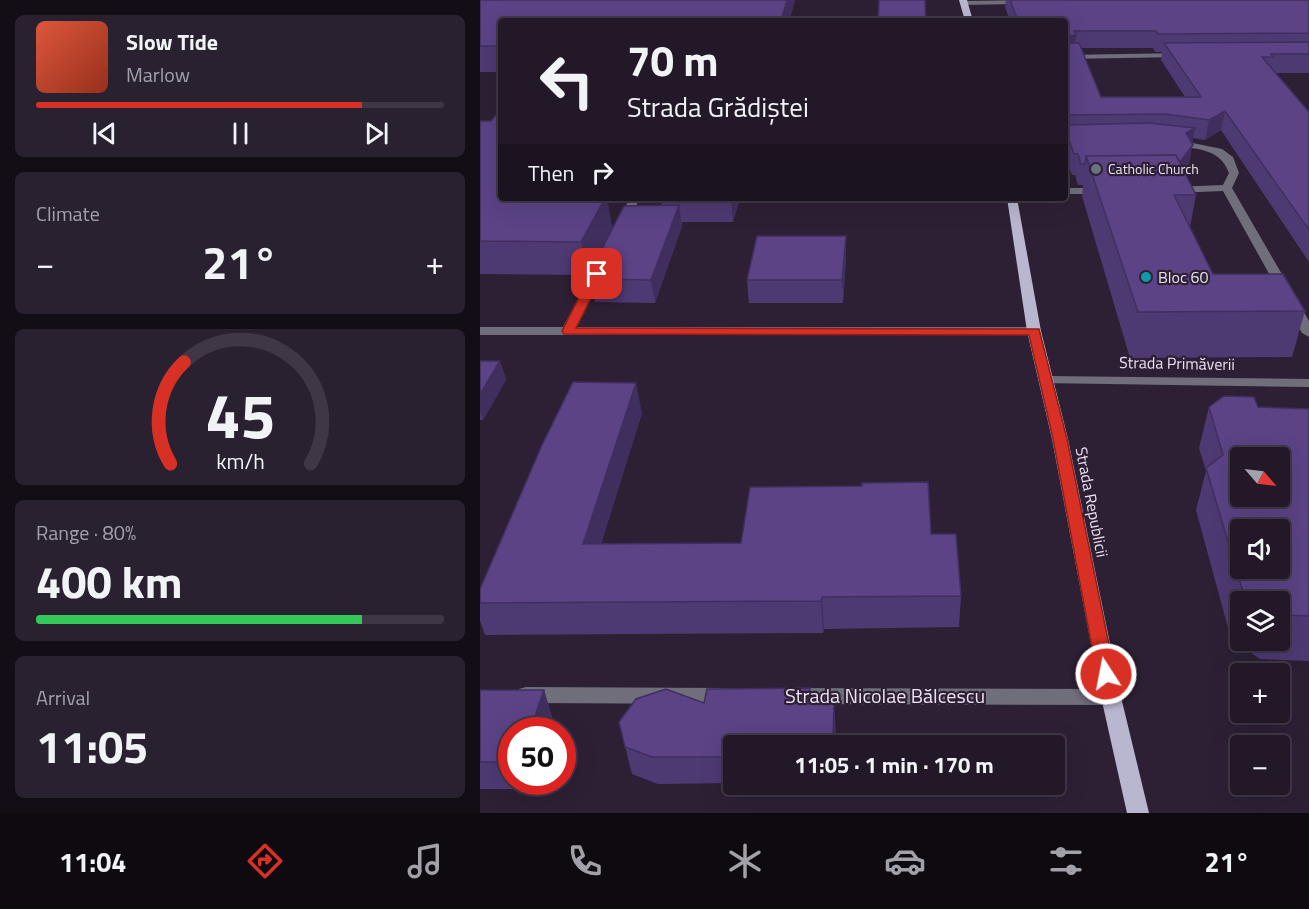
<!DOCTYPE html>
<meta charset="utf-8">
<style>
body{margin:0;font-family:"Titillium Web",sans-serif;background:#2a2130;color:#f1f3f6;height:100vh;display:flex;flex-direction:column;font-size:22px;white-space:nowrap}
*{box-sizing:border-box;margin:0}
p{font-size:20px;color:#a2a0a8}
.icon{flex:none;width:33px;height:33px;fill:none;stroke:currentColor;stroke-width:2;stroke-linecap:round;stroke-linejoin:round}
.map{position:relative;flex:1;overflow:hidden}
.drawer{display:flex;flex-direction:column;gap:15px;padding:15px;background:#130d16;width:480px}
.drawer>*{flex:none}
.top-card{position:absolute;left:18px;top:18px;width:570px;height:183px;border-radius:6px;box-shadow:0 6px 24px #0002,0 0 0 2px #3f3745;background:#221828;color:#f1f3f6;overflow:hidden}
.needle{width:39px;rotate:118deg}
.tools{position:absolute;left:750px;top:447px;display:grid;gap:12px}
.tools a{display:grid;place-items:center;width:60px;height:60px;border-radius:6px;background:#221828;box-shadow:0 6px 24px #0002,0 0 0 2px #3f3745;font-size:30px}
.speed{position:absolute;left:18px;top:717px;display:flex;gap:12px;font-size:30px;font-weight:700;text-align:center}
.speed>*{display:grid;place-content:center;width:78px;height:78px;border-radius:50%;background:#221828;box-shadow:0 6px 24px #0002,0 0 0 2px #3f3745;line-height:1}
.speed .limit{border:9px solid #d22;background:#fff;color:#111}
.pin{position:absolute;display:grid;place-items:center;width:51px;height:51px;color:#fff;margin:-26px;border-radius:12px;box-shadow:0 3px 9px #0006}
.me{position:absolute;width:66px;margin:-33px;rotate:349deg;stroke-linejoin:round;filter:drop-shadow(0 0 4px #0008)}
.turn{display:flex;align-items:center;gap:21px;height:126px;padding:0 30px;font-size:27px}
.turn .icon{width:78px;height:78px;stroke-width:2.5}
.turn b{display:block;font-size:42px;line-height:51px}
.then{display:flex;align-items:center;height:57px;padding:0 30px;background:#0003;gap:12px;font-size:22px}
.big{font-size:45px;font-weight:700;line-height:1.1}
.drawer .widget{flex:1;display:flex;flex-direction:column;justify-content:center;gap:9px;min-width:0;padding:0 21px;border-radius:9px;background:#2a2130}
.drawer .dial{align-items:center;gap:0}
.dial svg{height:156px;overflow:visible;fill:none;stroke:#3f3745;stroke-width:7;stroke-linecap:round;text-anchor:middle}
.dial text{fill:#f1f3f6;stroke:none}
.song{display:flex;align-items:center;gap:18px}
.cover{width:72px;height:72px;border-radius:9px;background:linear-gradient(135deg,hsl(10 70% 55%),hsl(10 70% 35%))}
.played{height:6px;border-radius:3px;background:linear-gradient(90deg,#d93025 80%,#3f3745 80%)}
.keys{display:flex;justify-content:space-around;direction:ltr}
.heat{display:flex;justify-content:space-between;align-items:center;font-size:33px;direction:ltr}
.charge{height:9px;border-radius:4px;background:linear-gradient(90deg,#34c759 80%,#3f3745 0)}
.trip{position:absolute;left:243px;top:735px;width:342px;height:60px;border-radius:6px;background:#221828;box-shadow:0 6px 24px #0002,0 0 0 2px #3f3745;font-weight:700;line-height:60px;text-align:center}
.menu{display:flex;height:96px;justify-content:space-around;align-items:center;background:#0e0a10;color:#a2a0a8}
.menu .icon{width:42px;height:42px}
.menu .current{color:#d93025}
.menu b{font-size:27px;color:#f1f3f6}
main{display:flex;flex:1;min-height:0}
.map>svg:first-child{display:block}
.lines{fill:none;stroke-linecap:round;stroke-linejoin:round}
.minor{fill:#6f6e7a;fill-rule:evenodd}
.major{fill:#b9b6d0;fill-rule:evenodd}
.wall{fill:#4e3a73;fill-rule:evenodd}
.shaded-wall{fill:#402f5e}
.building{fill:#5b4386;stroke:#402f5e;stroke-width:1.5;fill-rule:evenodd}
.route{fill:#d93025;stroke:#8d1f18;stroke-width:1.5}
.worship-dot{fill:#6b7280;stroke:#2d2035;stroke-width:2}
.culture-dot{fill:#0f9aa8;stroke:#2d2035;stroke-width:2}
.labels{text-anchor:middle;stroke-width:4.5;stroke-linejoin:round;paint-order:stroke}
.far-poi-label{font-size:14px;fill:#eae2f0;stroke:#2d2035;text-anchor:start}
.poi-label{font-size:16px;fill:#eae2f0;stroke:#2d2035;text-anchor:start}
.street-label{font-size:16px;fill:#eae2f0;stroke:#2d2035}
.near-street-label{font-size:20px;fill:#eae2f0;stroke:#2d2035}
</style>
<main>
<section class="drawer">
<div class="widget">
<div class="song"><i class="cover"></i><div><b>Slow Tide</b><p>Marlow</p></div></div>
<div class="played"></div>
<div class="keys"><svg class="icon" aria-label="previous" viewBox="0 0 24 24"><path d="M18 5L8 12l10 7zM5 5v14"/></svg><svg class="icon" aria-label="pause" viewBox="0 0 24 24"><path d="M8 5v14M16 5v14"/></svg><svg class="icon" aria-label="next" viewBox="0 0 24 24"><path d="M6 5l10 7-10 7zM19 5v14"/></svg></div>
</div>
<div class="widget"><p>Climate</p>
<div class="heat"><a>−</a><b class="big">21°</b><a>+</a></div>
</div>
<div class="widget dial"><svg viewBox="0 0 100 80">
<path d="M14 69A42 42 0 1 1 86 69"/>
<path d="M14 69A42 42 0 0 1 21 17" stroke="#d93025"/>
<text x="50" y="56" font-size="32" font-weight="700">45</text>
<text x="50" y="72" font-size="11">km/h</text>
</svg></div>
<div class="widget"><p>Range · 80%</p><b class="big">400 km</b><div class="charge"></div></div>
<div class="widget"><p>Arrival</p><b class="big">11:05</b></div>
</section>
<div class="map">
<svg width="829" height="813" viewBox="0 0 829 813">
<rect width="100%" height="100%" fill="#2d2035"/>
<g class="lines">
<!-- minor -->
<path class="minor" d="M 546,0 L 549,2 L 545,4 L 484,5 L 480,3 L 484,1 Z
M 703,53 L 704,55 L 700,57 L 585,59 L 585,55 Z
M 693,139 L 742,149 L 753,157 L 759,173 L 752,188 L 829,321 L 829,337 L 822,333 L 743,191 L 694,193 L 689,190 L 694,187 L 743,185 L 749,173 C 739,146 714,150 689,144 L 689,140 Z
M 585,188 L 622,188 L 627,191 L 622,194 L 585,194 Z
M 150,198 L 160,198 L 146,226 L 138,226 L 136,224 Z
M 121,263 L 127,267 L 97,327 L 554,327 L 561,331 L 554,335 L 0,335 L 0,327 L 83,327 L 115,267 Z
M 566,376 L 829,379 L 829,387 L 561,383 L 559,380 L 561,377 Z
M 46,687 L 244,688 L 251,690 L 254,696 L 251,702 L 244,704 L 46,703 L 39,701 L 36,695 L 39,689 Z
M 310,688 L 631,689 L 638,691 L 641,697 L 638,703 L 631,705 L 310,704 L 303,702 L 300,696 L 303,690 Z"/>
<!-- major -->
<path class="major" d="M 479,0 L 487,0 L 493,21 L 485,21 Z
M 527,198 L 537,198 L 561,331 L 588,439 L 641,697 L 669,813 L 647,813 L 621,697 L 572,439 L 547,331 Z"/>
</g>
<!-- wall -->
<path class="wall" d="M 0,0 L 315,0 L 309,21 L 21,21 L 21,72 L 0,72 Z
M 526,0 L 829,0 L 829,73 L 796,73 L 829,112 L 829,262 L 741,130 L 725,140 L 713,138 L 709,165 L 704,172 L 716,195 L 710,227 L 733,274 L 825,311 L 812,357 L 650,358 L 602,196 L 603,185 L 598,185 L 595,175 L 592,175 L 585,156 L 585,21 L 530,21 L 525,7 ZM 601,48 L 673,48 L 675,52 L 682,52 L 681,60 L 705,97 L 621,97 Z
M 0,121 L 11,121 L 21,198 L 127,198 L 132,228 L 107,275 L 0,274 Z
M 180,198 L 260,198 L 253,222 L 202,222 L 202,226 L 175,303 L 115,302 L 110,279 L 121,257 L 120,253 L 182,205 Z
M 366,258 L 363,303 L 269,303 L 267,280 Z
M 0,361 L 20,361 L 26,380 L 3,420 L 0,420 Z
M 729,407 L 778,407 L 829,409 L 829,661 L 780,659 L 751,639 L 716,510 L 726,471 L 719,448 ZM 760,602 L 800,602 L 800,640 L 760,640 Z
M 162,413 L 121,544 L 261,543 L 451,534 L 481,596 L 479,627 L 344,629 L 343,633 L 5,635 L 0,621 L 0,589 Z
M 0,690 L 64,690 L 72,717 L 70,724 L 79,724 L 81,730 L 32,730 L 32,782 L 80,782 L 78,789 L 0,789 Z
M 224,703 L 331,704 L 356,731 L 355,746 L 254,746 L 254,783 L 178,784 L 152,774 L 139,722 Z"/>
<!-- shaded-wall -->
<path class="shaded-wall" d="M 307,0 L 315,0 L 309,21 L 301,21 Z
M 596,35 L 594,53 L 585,53 L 585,36 Z
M 745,111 L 741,130 L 725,140 L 729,120 Z
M 715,128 L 709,165 L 695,184 L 706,133 Z
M 125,198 L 127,198 L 132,228 L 107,275 L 101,242 Z
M 251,198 L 260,198 L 253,222 Z
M 199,205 L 202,226 L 175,303 L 171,280 Z
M 366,236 L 366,258 L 363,303 L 362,280 Z
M 20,361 L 26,380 L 3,420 L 0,411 L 0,394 Z
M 156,383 L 162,413 L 111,575 L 103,544 Z
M 342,597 L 344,629 L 343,633 L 341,601 Z
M 64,690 L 72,717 L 68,730 L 52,725 Z
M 354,704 L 356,731 L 355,746 L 353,746 L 353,738 Z
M 82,734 L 88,751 L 82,771 Z
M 76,782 L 80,782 L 78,789 Z"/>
<!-- building -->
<path class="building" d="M 0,0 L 307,0 L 301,21 L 21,21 L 21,46 L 0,46 Z
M 399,0 L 445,0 L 446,21 L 398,21 Z
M 530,0 L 829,0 L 829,33 L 678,34 L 676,31 L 594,31 L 596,35 L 585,36 L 585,37 L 585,21 L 533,21 L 538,21 Z
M 585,42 L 587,43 L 599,43 L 621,97 L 721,97 L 684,43 L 829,42 L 829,54 L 791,54 L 793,57 L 782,57 L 829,112 L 829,230 L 745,111 L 729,120 L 685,114 L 587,115 L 585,122 Z
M 21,109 L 21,198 L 125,198 L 101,242 L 0,241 L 0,121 L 11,121 Z
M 585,123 L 587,125 L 669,123 L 715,128 L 706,133 L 713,145 L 700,162 L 696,155 L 606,156 L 605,164 L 601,164 L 598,154 L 594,154 L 585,129 Z
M 696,155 L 716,195 L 694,195 L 733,274 L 803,274 L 825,311 L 658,312 L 606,156 Z
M 199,205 L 171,280 L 110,279 L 123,253 L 120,253 L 144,206 Z
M 277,236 L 366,236 L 362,280 L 267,280 Z
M 0,361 L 20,361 L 0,394 Z
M 93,382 L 156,383 L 103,544 L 261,543 L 270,487 L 382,486 L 382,483 L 448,482 L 451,534 L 476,534 L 481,596 L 342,597 L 341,601 L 0,603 L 0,589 L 62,445 Z
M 744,396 L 774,397 L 778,407 L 829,409 L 829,616 L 800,615 L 800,602 L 774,602 L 764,595 L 726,468 L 743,455 L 729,407 ZM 760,458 L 800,458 L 800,496 L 760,496 ZM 760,530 L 800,530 L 800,568 L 760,568 Z
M 330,688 L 329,704 L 354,704 L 353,738 L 326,738 L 326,746 L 254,746 L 254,757 L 172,757 L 145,747 L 139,722 L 156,699 L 186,689 L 224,703 L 227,689 Z
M 0,690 L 64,690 L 52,725 L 79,724 L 78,730 L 32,730 L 32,762 L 0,762 Z"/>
<!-- route -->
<path class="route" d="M 117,271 L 123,274 L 96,328 L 559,329 L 587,439 L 635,674 L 633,679 L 626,681 L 620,679 L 617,674 L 573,439 L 549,335 L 84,334 L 82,331 L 111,274 Z"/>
<!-- markers -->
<circle class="worship-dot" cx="616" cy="169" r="6"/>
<circle class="culture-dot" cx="666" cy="277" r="6"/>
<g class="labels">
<!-- far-poi labels -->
<g class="far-poi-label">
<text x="628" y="174">Catholic Church</text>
</g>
<!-- poi labels -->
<g class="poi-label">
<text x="678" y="283">Bloc 60</text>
</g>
<!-- street labels -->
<g class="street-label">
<text transform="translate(697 363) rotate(1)" y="6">Strada Primăverii</text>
<text transform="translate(612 502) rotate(79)" y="6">Strada Republicii</text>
</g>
<!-- near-street labels -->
<g class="near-street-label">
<text x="405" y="703">Strada Nicolae Bălcescu</text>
</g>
</g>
</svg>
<div class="tools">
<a><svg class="needle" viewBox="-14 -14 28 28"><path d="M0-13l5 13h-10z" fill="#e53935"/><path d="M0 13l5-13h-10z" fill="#a2a0a8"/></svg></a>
<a><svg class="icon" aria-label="sound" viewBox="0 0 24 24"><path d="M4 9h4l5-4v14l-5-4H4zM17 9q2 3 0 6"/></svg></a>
<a><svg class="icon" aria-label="layers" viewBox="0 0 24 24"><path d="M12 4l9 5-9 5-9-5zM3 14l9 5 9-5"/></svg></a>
<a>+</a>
<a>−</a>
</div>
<div class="speed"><div class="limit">50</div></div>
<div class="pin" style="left:117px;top:274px;background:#d93025"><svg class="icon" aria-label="arrive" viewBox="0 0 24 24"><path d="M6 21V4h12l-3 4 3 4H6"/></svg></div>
<svg class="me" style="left:626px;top:674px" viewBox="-20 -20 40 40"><circle r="17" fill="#d93025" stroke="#fff" stroke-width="3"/><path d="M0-11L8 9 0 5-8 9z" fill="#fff"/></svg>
<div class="trip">11:05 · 1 min · 170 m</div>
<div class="top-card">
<div class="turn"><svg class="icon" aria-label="left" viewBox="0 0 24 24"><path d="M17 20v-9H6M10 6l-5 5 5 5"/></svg><div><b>70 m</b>Strada Grădiștei</div></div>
<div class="then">Then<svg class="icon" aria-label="right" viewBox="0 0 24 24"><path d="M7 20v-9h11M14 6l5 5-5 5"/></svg></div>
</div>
</div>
</main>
<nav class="menu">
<b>11:04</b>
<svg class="icon current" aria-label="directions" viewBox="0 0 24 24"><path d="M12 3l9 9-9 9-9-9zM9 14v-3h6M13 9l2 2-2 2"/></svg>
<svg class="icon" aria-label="music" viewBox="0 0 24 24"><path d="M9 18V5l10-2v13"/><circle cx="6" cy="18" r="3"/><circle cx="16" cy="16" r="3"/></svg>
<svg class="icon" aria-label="phone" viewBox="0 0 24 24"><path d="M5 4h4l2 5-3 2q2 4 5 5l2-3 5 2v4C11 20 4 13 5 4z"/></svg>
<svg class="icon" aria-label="climate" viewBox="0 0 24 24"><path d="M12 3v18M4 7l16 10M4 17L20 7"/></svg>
<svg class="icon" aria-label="car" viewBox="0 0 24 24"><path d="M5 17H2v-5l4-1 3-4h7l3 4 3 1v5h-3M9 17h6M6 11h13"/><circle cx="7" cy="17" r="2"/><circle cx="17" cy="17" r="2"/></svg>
<svg class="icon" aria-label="filters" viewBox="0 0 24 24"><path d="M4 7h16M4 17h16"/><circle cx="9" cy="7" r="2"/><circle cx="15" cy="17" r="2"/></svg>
<b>21°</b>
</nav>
